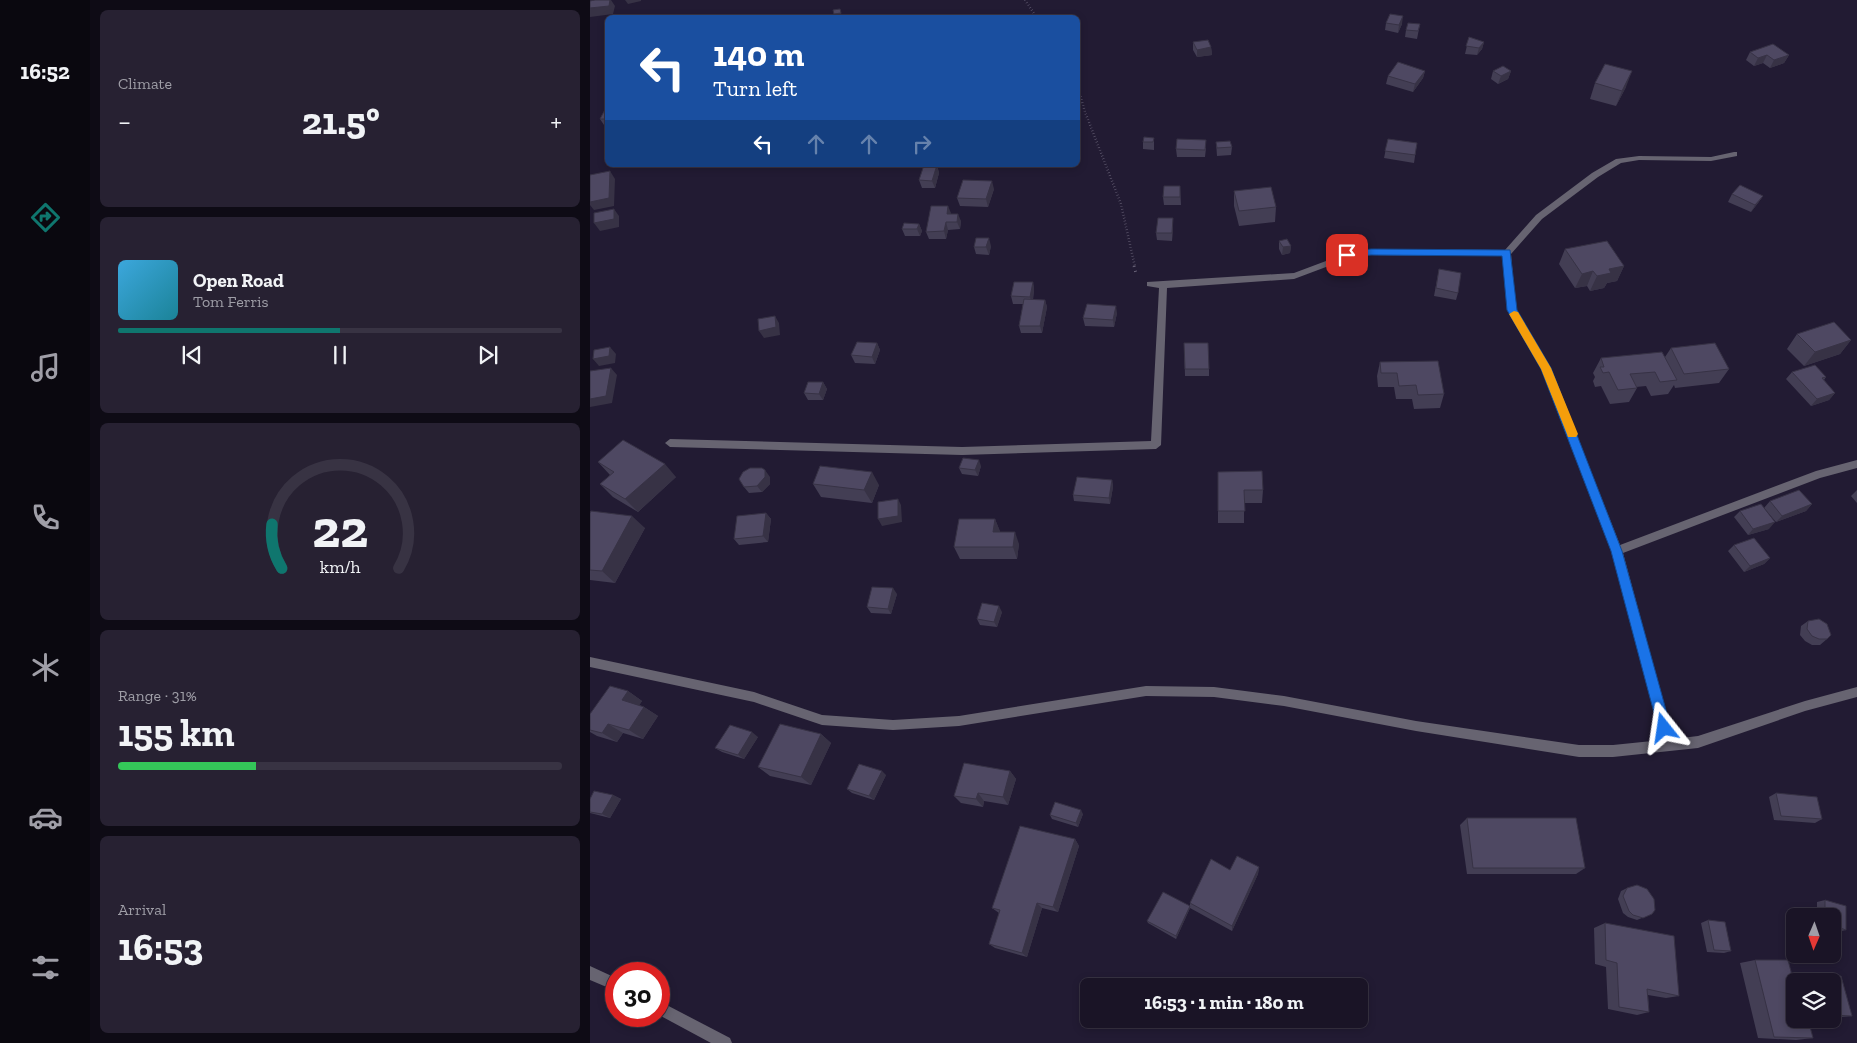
<!DOCTYPE html>
<meta charset="utf-8">
<style>
body{margin:0;font-family:"Zilla Slab",serif;background:#272132;color:#f1f3f6;height:100vh;display:flex;flex-direction:column;font-size:19px;white-space:nowrap}
*{box-sizing:border-box;margin:0}
p{font-size:16px;color:#9f9ea7}
.icon{flex:none;width:28px;height:28px;fill:none;stroke:currentColor;stroke-width:2;stroke-linecap:round;stroke-linejoin:round}
.map{position:relative;flex:1;overflow:hidden}
.drawer{display:flex;flex-direction:column;gap:10px;padding:10px;background:#0e0b15;width:500px}
.drawer>*{flex:none}
.guide{position:absolute;left:15px;top:15px;width:475px;height:152px;border-radius:8px;box-shadow:0 2px 8px #0003,0 0 0 1px #383343;background:#1a4fa0;color:#fff;overflow:hidden}
.needle{width:32px;rotate:182deg}
.controls{position:absolute;left:1196px;top:908px;display:grid;gap:10px}
.controls a{display:grid;place-items:center;width:55px;height:55px;border-radius:8px;background:#1a1426;box-shadow:0 2px 8px #0003,0 0 0 1px #383343;font-size:25px}
.speed{position:absolute;left:15px;top:962px;display:flex;gap:10px;font-size:25px;font-weight:700;text-align:center}
.speed>*{display:grid;place-content:center;width:65px;height:65px;border-radius:50%;background:#1a1426;box-shadow:0 2px 8px #0003,0 0 0 1px #383343;line-height:1}
.speed .limit{border:8px solid #d22;background:#fff;color:#111}
.pin{position:absolute;display:grid;place-items:center;width:42px;height:42px;color:#fff;margin:-21px;border-radius:10px;box-shadow:0 2px 8px #0006}
.me{position:absolute;width:55px;margin:-28px;rotate:345deg;stroke-linejoin:round;filter:drop-shadow(0 0 4px #0008)}
.turn{display:flex;align-items:center;gap:18px;height:105px;padding:0 25px;font-size:22px}
.turn .icon{width:65px;height:65px;stroke-width:2.5}
.turn b{display:block;font-size:35px;line-height:42px}
.lanes{display:flex;align-items:center;height:48px;padding:0 25px;background:#0003;justify-content:center;gap:25px;direction:ltr}
.lanes .off{opacity:.35}
.big{font-size:38px;font-weight:700;line-height:1.1}
.drawer .widget{flex:1;display:flex;flex-direction:column;justify-content:center;gap:8px;min-width:0;padding:0 18px;border-radius:8px;background:#272132}
.drawer .dial{align-items:center;gap:0}
.dial svg{height:130px;overflow:visible;fill:none;stroke:#383343;stroke-width:7;stroke-linecap:round;text-anchor:middle}
.dial text{fill:#f1f3f6;stroke:none}
.song{display:flex;align-items:center;gap:15px}
.cover{width:60px;height:60px;border-radius:8px;background:linear-gradient(135deg,hsl(200 70% 55%),hsl(190 70% 35%))}
.played{height:5px;border-radius:2px;background:linear-gradient(90deg,#0f766e 50%,#383343 50%)}
.keys{display:flex;justify-content:space-around;direction:ltr}
.heat{display:flex;justify-content:space-between;align-items:center;font-size:28px;direction:ltr}
.charge{height:8px;border-radius:4px;background:linear-gradient(90deg,#34c759 31%,#383343 0)}
.trip{position:absolute;left:490px;top:978px;width:288px;height:50px;border-radius:8px;background:#1a1426;box-shadow:0 2px 8px #0003,0 0 0 1px #383343;font-weight:700;line-height:50px;text-align:center}
main{display:flex;flex:1;min-height:0}
.dock{display:flex;flex-direction:column;width:90px;justify-content:space-around;align-items:center;background:#0a080f;color:#9f9ea7}
.dock .icon{width:35px;height:35px}
.dock .current{color:#0f766e}
.dock b{font-size:22px;color:#f1f3f6}
.map>svg:first-child{display:block}
.lines{fill:none;stroke-linecap:round;stroke-linejoin:round}
.path-far1{stroke:#706a7f;stroke-width:2.5;stroke-dasharray:0.5 2.5;stroke-linecap:butt}
.path{stroke:#706a7f;stroke-width:3;stroke-dasharray:1 4;stroke-linecap:butt}
.street{fill:#676471;fill-rule:evenodd}
.wall{fill:#433e54}
.shaded-wall{fill:#373245}
.building{fill:#4e4862;stroke:#373245}
.route{fill:#1a73e8;stroke:#114b97}
.slow{fill:#f59e0b}
</style>
<main>
<nav class="dock">
<b>16:52</b>
<svg class="icon current" aria-label="directions" viewBox="0 0 24 24"><path d="M12 3l9 9-9 9-9-9zM9 14v-3h6M13 9l2 2-2 2"/></svg>
<svg class="icon" aria-label="music" viewBox="0 0 24 24"><path d="M9 18V5l10-2v13"/><circle cx="6" cy="18" r="3"/><circle cx="16" cy="16" r="3"/></svg>
<svg class="icon" aria-label="phone" viewBox="0 0 24 24"><path d="M5 4h4l2 5-3 2q2 4 5 5l2-3 5 2v4C11 20 4 13 5 4z"/></svg>
<svg class="icon" aria-label="climate" viewBox="0 0 24 24"><path d="M12 3v18M4 7l16 10M4 17L20 7"/></svg>
<svg class="icon" aria-label="car" viewBox="0 0 24 24"><path d="M5 17H2v-5l4-1 3-4h7l3 4 3 1v5h-3M9 17h6M6 11h13"/><circle cx="7" cy="17" r="2"/><circle cx="17" cy="17" r="2"/></svg>
<svg class="icon" aria-label="filters" viewBox="0 0 24 24"><path d="M4 7h16M4 17h16"/><circle cx="9" cy="7" r="2"/><circle cx="15" cy="17" r="2"/></svg>
</nav>
<section class="drawer">
<div class="widget"><p>Climate</p>
<div class="heat"><a>−</a><b class="big">21.5°</b><a>+</a></div>
</div>
<div class="widget">
<div class="song"><i class="cover"></i><div><b>Open Road</b><p>Tom Ferris</p></div></div>
<div class="played"></div>
<div class="keys"><svg class="icon" aria-label="previous" viewBox="0 0 24 24"><path d="M18 5L8 12l10 7zM5 5v14"/></svg><svg class="icon" aria-label="pause" viewBox="0 0 24 24"><path d="M8 5v14M16 5v14"/></svg><svg class="icon" aria-label="next" viewBox="0 0 24 24"><path d="M6 5l10 7-10 7zM19 5v14"/></svg></div>
</div>
<div class="widget dial"><svg viewBox="0 0 100 80">
<path d="M14 69A42 42 0 1 1 86 69"/>
<path d="M14 69A42 42 0 0 1 8 42" stroke="#0f766e"/>
<text x="50" y="56" font-size="32" font-weight="700">22</text>
<text x="50" y="72" font-size="11">km/h</text>
</svg></div>
<div class="widget"><p>Range · 31%</p><b class="big">155 km</b><div class="charge"></div></div>
<div class="widget"><p>Arrival</p><b class="big">16:53</b></div>
</section>
<div class="map">
<svg width="1267" height="1043" viewBox="0 0 1267 1043">
<rect width="100%" height="100%" fill="#221b33"/>
<g class="lines">
<!-- path-far1 -->
<path class="path-far1" d="M 435,0 L 447,18
M 488,88 L 495,112 L 531,204 L 545,267"/>
<!-- path -->
<path class="path" d="M 544,266 L 546,273"/>
<!-- street -->
<path class="street" d="M 1144,152 L 1147,152 L 1147,156 L 1121,161 L 1049,160 L 1031,163 L 1008,177 L 952,219 L 921,254 L 926,310 L 960,368 L 1030,545 L 1226,471 L 1267,460 L 1267,468 L 1230,478 L 1033,553 L 1083,739 L 1108,736 L 1215,701 L 1267,687 L 1267,697 L 1215,711 L 1108,748 L 1023,757 L 989,757 L 826,731 L 694,706 L 624,697 L 556,696 L 369,726 L 303,730 L 232,725 L 164,702 L 0,667 L 0,657 L 164,692 L 232,715 L 303,720 L 369,716 L 556,686 L 624,687 L 694,696 L 826,721 L 989,745 L 1023,745 L 1072,740 L 1022,551 L 952,368 L 918,310 L 913,256 L 768,255 L 704,279 L 577,288 L 571,445 L 566,449 L 372,455 L 80,447 L 75,443 L 80,439 L 372,447 L 561,441 L 569,288 L 557,286 L 557,282 L 704,273 L 768,249 L 915,250 L 946,215 L 1002,173 L 1026,159 L 1049,156 L 1121,157 Z
M 0,966 L 26,978 L 26,991 L 0,980 Z
M 69,1001 L 140,1038 L 142,1043 L 121,1043 L 69,1015 Z"/>
</g>
<!-- wall -->
<path class="wall" d="M 796,23 L 812,24 L 808,33 L 795,30 Z
M 830,24 L 827,39 L 815,37 L 816,30 Z
M 879,37 L 894,42 L 892,49 L 887,55 L 875,54 Z
M 603,42 L 621,47 L 622,55 L 607,57 L 603,50 Z
M 1160,52 L 1199,55 L 1194,63 L 1180,68 L 1173,63 L 1164,66 L 1156,60 Z
M 835,71 L 833,78 L 823,92 L 796,84 L 798,76 Z
M 903,71 L 921,71 L 918,79 L 908,84 L 901,79 Z
M 1005,83 L 1036,87 L 1026,106 L 1000,99 Z
M 18,104 L 18,131 L 10,119 Z
M 564,138 L 564,150 L 553,149 L 553,142 Z
M 798,139 L 827,143 L 824,163 L 794,158 Z
M 626,142 L 642,147 L 641,155 L 627,156 Z
M 616,148 L 615,157 L 587,157 L 586,149 Z
M 347,165 L 349,173 L 345,188 L 332,188 L 329,180 Z
M 590,186 L 591,205 L 574,205 L 573,197 Z
M 404,189 L 398,207 L 370,206 L 367,198 Z
M 644,191 L 686,207 L 685,222 L 649,226 L 644,206 Z
M 1142,194 L 1173,196 L 1168,203 L 1161,212 L 1138,202 Z
M 361,214 L 371,221 L 370,229 L 358,230 L 356,239 L 339,239 L 336,232 Z
M 329,224 L 332,231 L 330,236 L 315,236 L 312,229 Z
M 583,226 L 582,241 L 567,240 L 566,233 Z
M 689,241 L 701,246 L 700,253 L 692,255 L 689,249 Z
M 401,246 L 399,255 L 386,254 L 384,247 Z
M 975,249 L 1034,266 L 1027,281 L 1017,283 L 1014,288 L 1000,291 L 997,286 L 985,288 L 969,264 Z
M 761,255 L 770,259 L 768,267 L 761,267 L 760,262 Z
M 849,269 L 868,293 L 866,300 L 844,296 Z
M 443,282 L 444,290 L 443,300 L 455,300 L 457,307 L 452,333 L 431,333 L 429,326 L 433,304 L 423,304 L 421,296 Z
M 527,313 L 524,327 L 495,326 L 493,318 Z
M 1207,334 L 1261,340 L 1250,354 L 1214,366 L 1197,349 Z
M 287,343 L 290,350 L 285,364 L 265,363 L 261,355 Z
M 594,343 L 619,369 L 619,376 L 595,376 Z
M 1081,348 L 1139,369 L 1129,383 L 1085,388 L 1084,385 L 1078,394 L 1061,396 L 1056,386 L 1046,387 L 1047,388 L 1039,402 L 1020,404 L 1011,386 L 1005,387 L 1003,381 L 1005,377 L 1003,373 L 1011,358 L 1075,357 Z
M 790,362 L 854,394 L 850,408 L 824,409 L 822,399 L 806,399 L 804,387 L 788,387 L 787,376 Z
M 1202,372 L 1236,377 L 1234,380 L 1245,393 L 1239,400 L 1221,406 L 1196,379 Z
M 233,382 L 237,389 L 233,400 L 218,400 L 214,393 Z
M 8,462 L 86,477 L 48,512 L 23,497 L 10,484 L 20,475 Z
M 391,466 L 388,476 L 372,474 L 369,468 Z
M 628,472 L 673,490 L 672,503 L 654,503 L 654,523 L 628,523 Z
M 180,477 L 180,484 L 172,492 L 159,493 L 154,487 Z
M 522,480 L 523,487 L 520,504 L 484,501 L 483,495 Z
M 223,484 L 289,485 L 282,503 L 231,497 Z
M 1267,490 L 1267,503 L 1261,496 Z
M 1180,501 L 1222,504 L 1216,511 L 1186,522 L 1174,508 L 1179,529 L 1158,535 L 1144,517 L 1150,511 L 1174,508 Z
M 0,513 L 55,528 L 25,583 L 0,580 Z
M 176,513 L 181,519 L 178,542 L 149,545 L 144,539 Z
M 405,519 L 410,532 L 429,544 L 427,559 L 370,559 L 364,547 Z
M 1144,545 L 1180,558 L 1174,564 L 1154,572 L 1138,551 Z
M 307,594 L 301,614 L 281,613 L 277,607 Z
M 412,612 L 407,627 L 390,625 L 387,619 Z
M 1218,621 L 1237,639 L 1230,645 L 1222,645 L 1215,641 L 1210,635 L 1211,626 Z
M 38,691 L 52,701 L 49,705 L 54,707 L 68,716 L 53,739 L 33,733 L 27,742 L 7,736 L 0,732 L 0,714 Z
M 231,734 L 241,743 L 221,785 L 180,776 L 168,767 Z
M 168,737 L 154,759 L 132,752 L 125,748 Z
M 420,771 L 426,779 L 418,805 L 394,801 L 393,807 L 371,803 L 364,796 Z
M 296,775 L 284,800 L 262,793 L 257,789 Z
M 1186,793 L 1232,819 L 1225,823 L 1184,820 L 1179,797 Z
M 23,795 L 31,799 L 20,818 L 0,813 L 0,799 Z
M 493,814 L 488,827 L 462,819 L 460,815 Z
M 877,818 L 995,868 L 986,874 L 877,874 L 870,825 Z
M 485,839 L 489,846 L 468,912 L 452,908 L 437,957 L 405,948 L 399,944 L 409,913 L 402,908 Z
M 669,867 L 668,874 L 642,931 L 600,908 L 600,903 L 640,870 Z
M 1037,888 L 1062,914 L 1047,920 L 1038,917 L 1033,913 L 1028,899 L 1031,891 Z
M 1235,900 L 1256,930 L 1247,932 L 1242,930 L 1242,916 L 1227,916 L 1227,902 Z
M 600,906 L 600,908 L 586,939 L 558,923 L 557,921 Z
M 1118,920 L 1141,951 L 1134,953 L 1117,952 L 1111,923 Z
M 1015,923 L 1089,996 L 1076,998 L 1058,995 L 1059,1012 L 1047,1015 L 1018,1009 L 1016,967 L 1005,964 L 1004,928 Z
M 1165,960 L 1204,983 L 1223,1038 L 1206,1040 L 1168,1038 L 1150,963 Z
M 1227,975 L 1251,976 L 1262,1016 L 1242,1018 L 1242,981 L 1211,981 L 1211,978 Z"/>
<!-- shaded-wall -->
<path class="shaded-wall" d="M 20,0 L 21,0 L 25,6 L 23,14 L 0,17 L 0,8 Z
M 35,0 L 51,0 L 51,1 L 38,4 Z
M 251,13 L 253,18 L 245,18 L 244,14 Z
M 813,16 L 812,24 L 808,33 L 809,25 Z
M 894,42 L 892,49 L 887,55 L 889,48 Z
M 621,47 L 622,55 L 607,57 L 607,50 Z
M 1177,55 L 1173,63 L 1164,66 L 1168,58 Z
M 1199,55 L 1194,63 L 1180,68 L 1184,60 Z
M 835,71 L 833,78 L 823,92 L 825,84 Z
M 921,71 L 918,79 L 908,84 L 911,76 Z
M 1042,71 L 1036,87 L 1026,106 L 1032,91 Z
M 347,165 L 349,173 L 345,188 L 342,181 Z
M 20,171 L 25,179 L 24,206 L 4,210 L 0,205 L 0,202 Z
M 402,181 L 404,189 L 398,207 L 396,199 Z
M 1173,196 L 1168,203 L 1161,212 L 1165,205 Z
M 358,206 L 361,213 L 359,222 L 357,214 Z
M 24,209 L 29,216 L 29,227 L 10,231 L 4,223 Z
M 368,214 L 371,221 L 370,229 L 367,222 Z
M 583,218 L 583,226 L 582,241 L 582,233 Z
M 356,222 L 358,230 L 356,239 L 354,231 Z
M 329,224 L 332,231 L 330,236 L 327,229 Z
M 399,238 L 401,246 L 399,255 L 396,247 Z
M 701,246 L 700,253 L 692,255 L 693,247 Z
M 1034,266 L 1027,281 L 1017,283 L 1014,288 L 1000,291 L 1007,276 L 1019,269 Z
M 1003,271 L 997,286 L 985,288 L 992,274 Z
M 443,282 L 444,290 L 442,304 L 440,297 Z
M 455,300 L 457,307 L 452,333 L 450,326 Z
M 526,306 L 527,313 L 524,327 L 523,320 Z
M 185,316 L 189,323 L 190,335 L 174,338 L 169,331 Z
M 1261,340 L 1250,354 L 1214,366 L 1225,352 Z
M 287,343 L 290,350 L 285,364 L 282,357 Z
M 20,347 L 26,354 L 25,363 L 9,366 L 3,359 Z
M 21,368 L 27,375 L 22,403 L 0,407 L 0,399 Z
M 233,382 L 237,389 L 233,400 L 229,394 Z
M 1245,393 L 1239,400 L 1221,406 L 1227,399 Z
M 389,460 L 391,466 L 388,476 L 385,470 Z
M 75,464 L 86,477 L 48,512 L 35,499 Z
M 175,470 L 180,477 L 180,484 L 172,492 L 167,486 Z
M 282,472 L 289,485 L 282,503 L 274,490 Z
M 522,480 L 523,487 L 520,504 L 519,498 Z
M 308,499 L 311,505 L 312,522 L 292,526 L 288,519 Z
M 1222,504 L 1216,511 L 1186,522 L 1192,516 Z
M 176,513 L 181,519 L 178,542 L 173,536 Z
M 42,516 L 55,528 L 25,583 L 12,571 Z
M 405,519 L 410,531 L 408,544 L 403,532 Z
M 1185,522 L 1179,529 L 1158,535 L 1163,529 Z
M 425,532 L 429,544 L 427,559 L 423,547 Z
M 1180,558 L 1174,564 L 1154,572 L 1160,566 Z
M 303,588 L 307,594 L 301,614 L 298,609 Z
M 409,606 L 412,612 L 407,627 L 404,622 Z
M 38,691 L 52,701 L 47,709 L 32,700 Z
M 54,707 L 68,716 L 53,739 L 39,730 Z
M 18,724 L 33,733 L 27,742 L 12,733 Z
M 162,732 L 168,737 L 154,759 L 148,755 Z
M 231,734 L 241,743 L 221,785 L 211,777 Z
M 292,771 L 296,775 L 284,800 L 279,796 Z
M 420,771 L 426,779 L 418,805 L 413,797 Z
M 388,793 L 394,801 L 393,807 L 386,799 Z
M 23,795 L 31,799 L 20,818 L 12,814 Z
M 491,810 L 493,814 L 488,827 L 486,823 Z
M 485,839 L 489,846 L 468,912 L 463,907 Z
M 669,867 L 668,874 L 642,931 L 642,926 Z
M 447,903 L 452,908 L 437,957 L 432,953 Z
M 600,906 L 600,908 L 586,939 L 586,936 Z"/>
<!-- building -->
<path class="building" d="M 5,0 L 20,0 L 19,6 L 0,8 L 0,1 Z
M 250,9 L 251,13 L 244,14 L 243,10 Z
M 800,14 L 813,16 L 809,25 L 796,23 Z
M 818,23 L 830,24 L 828,31 L 816,30 Z
M 879,37 L 894,42 L 889,48 L 876,46 Z
M 618,40 L 621,47 L 607,50 L 603,42 Z
M 1183,44 L 1199,55 L 1184,60 L 1177,55 L 1168,58 L 1160,52 Z
M 808,62 L 835,71 L 825,84 L 798,76 Z
M 1015,64 L 1042,71 L 1032,91 L 1005,83 Z
M 913,66 L 921,71 L 911,76 L 903,71 Z
M 18,104 L 18,119 L 10,119 Z
M 554,137 L 564,138 L 563,142 L 553,142 Z
M 587,139 L 616,140 L 615,150 L 586,149 Z
M 798,139 L 827,143 L 825,155 L 795,151 Z
M 640,141 L 642,147 L 627,148 L 626,142 Z
M 334,165 L 347,165 L 342,181 L 329,180 Z
M 20,171 L 19,198 L 0,202 L 0,175 Z
M 373,180 L 402,181 L 396,199 L 367,198 Z
M 1150,185 L 1173,196 L 1165,205 L 1142,194 Z
M 574,186 L 590,186 L 590,197 L 573,197 Z
M 681,187 L 686,207 L 649,211 L 644,191 Z
M 341,206 L 358,206 L 357,214 L 368,214 L 367,222 L 356,222 L 354,231 L 336,232 Z
M 24,209 L 24,219 L 4,223 L 4,213 Z
M 568,218 L 583,218 L 582,233 L 566,233 Z
M 314,223 L 329,224 L 327,229 L 312,229 Z
M 386,238 L 399,238 L 396,247 L 384,247 Z
M 697,239 L 701,246 L 693,247 L 689,241 Z
M 1017,241 L 1034,266 L 1019,269 L 1021,273 L 1007,276 L 1003,271 L 992,274 L 975,249 Z
M 768,254 L 770,259 L 762,260 L 761,255 Z
M 849,269 L 871,273 L 868,293 L 846,288 Z
M 424,282 L 443,282 L 440,297 L 421,296 Z
M 434,299 L 455,300 L 450,326 L 429,326 Z
M 497,304 L 526,306 L 523,320 L 493,318 Z
M 185,316 L 186,327 L 169,331 L 168,319 Z
M 1244,322 L 1261,340 L 1225,352 L 1207,334 Z
M 267,342 L 287,343 L 282,357 L 261,355 Z
M 594,343 L 618,343 L 619,369 L 595,369 Z
M 1125,343 L 1139,369 L 1094,374 L 1081,348 Z
M 20,347 L 19,356 L 3,359 L 4,350 Z
M 1072,352 L 1087,380 L 1070,382 L 1065,372 L 1040,374 L 1047,388 L 1028,390 L 1019,372 L 1013,373 L 1010,367 L 1014,367 L 1011,358 Z
M 848,361 L 854,394 L 828,395 L 826,385 L 809,386 L 807,373 L 791,373 L 790,362 Z
M 1225,365 L 1236,377 L 1232,378 L 1245,393 L 1227,399 L 1202,372 Z
M 21,368 L 16,396 L 0,399 L 0,371 Z
M 218,382 L 233,382 L 229,394 L 214,393 Z
M 33,440 L 75,464 L 35,499 L 10,484 L 24,472 L 8,462 Z
M 373,458 L 389,460 L 385,470 L 369,468 Z
M 230,466 L 282,472 L 274,490 L 223,484 Z
M 160,468 L 172,468 L 175,470 L 175,477 L 167,486 L 154,487 L 149,479 L 153,472 Z
M 672,471 L 673,490 L 654,490 L 655,511 L 628,511 L 628,472 Z
M 487,477 L 522,480 L 519,498 L 483,495 Z
M 1209,490 L 1222,504 L 1192,516 L 1180,501 Z
M 308,499 L 308,516 L 288,519 L 288,502 Z
M 1171,504 L 1185,522 L 1163,529 L 1150,511 Z
M 1,511 L 42,516 L 12,571 L 0,570 L 0,513 Z
M 176,513 L 173,536 L 144,539 L 147,516 Z
M 369,519 L 405,519 L 403,532 L 425,532 L 423,547 L 364,547 Z
M 1164,538 L 1180,558 L 1160,566 L 1144,545 Z
M 282,587 L 303,588 L 298,609 L 277,607 Z
M 392,603 L 409,606 L 404,622 L 387,619 Z
M 1229,619 L 1237,624 L 1241,635 L 1237,639 L 1229,639 L 1222,636 L 1217,629 L 1218,621 Z
M 20,686 L 38,691 L 32,700 L 54,707 L 39,730 L 18,724 L 12,733 L 0,730 L 0,714 Z
M 190,724 L 231,734 L 211,777 L 168,767 Z
M 140,725 L 162,732 L 148,755 L 125,748 Z
M 374,763 L 420,771 L 413,797 L 388,793 L 386,799 L 364,796 Z
M 269,764 L 292,771 L 279,796 L 257,789 Z
M 4,791 L 23,795 L 12,814 L 0,812 L 0,799 Z
M 1186,793 L 1227,797 L 1232,819 L 1191,816 Z
M 465,802 L 491,810 L 486,823 L 460,815 Z
M 877,818 L 986,818 L 995,868 L 883,868 Z
M 430,826 L 485,839 L 463,907 L 447,903 L 432,953 L 399,944 L 410,910 L 402,908 Z
M 647,856 L 669,867 L 642,926 L 600,903 L 621,859 L 640,870 Z
M 1047,885 L 1057,889 L 1064,899 L 1065,910 L 1062,914 L 1053,918 L 1043,915 L 1039,911 L 1033,896 L 1037,888 Z
M 573,892 L 600,906 L 586,936 L 557,921 Z
M 1235,900 L 1256,906 L 1256,930 L 1242,925 L 1242,916 L 1235,916 Z
M 1118,920 L 1135,922 L 1141,951 L 1124,950 Z
M 1015,923 L 1084,936 L 1089,996 L 1057,989 L 1059,1012 L 1029,1007 L 1027,963 L 1016,960 Z
M 1165,960 L 1198,960 L 1204,983 L 1205,983 L 1205,1019 L 1218,1019 L 1223,1038 L 1184,1037 Z
M 1227,975 L 1251,976 L 1262,1016 L 1242,1015 L 1242,981 L 1229,981 Z"/>
<!-- route -->
<path class="route" d="M 781,249 L 920,250 L 927,310 L 961,368 L 1032,551 L 1081,728 L 1079,733 L 1074,735 L 1070,733 L 1068,728 L 1021,551 L 951,369 L 917,310 L 912,256 L 781,255 L 757,258 L 752,255 L 757,252 Z"/>
<!-- slow -->
<path class="slow" d="M 924,311 L 928,312 L 961,368 L 988,434 L 986,437 L 978,437 L 977,434 L 951,369 L 919,314 Z"/>
</svg>
<div class="controls">
<a><svg class="needle" viewBox="-14 -14 28 28"><path d="M0-13l5 13h-10z" fill="#e53935"/><path d="M0 13l5-13h-10z" fill="#9f9ea7"/></svg></a>
<a><svg class="icon" aria-label="layers" viewBox="0 0 24 24"><path d="M12 4l9 5-9 5-9-5zM3 14l9 5 9-5"/></svg></a>
</div>
<div class="speed"><div class="limit">30</div></div>
<div class="pin" style="left:757px;top:255px;background:#d93025"><svg class="icon" aria-label="arrive" viewBox="0 0 24 24"><path d="M6 21V4h12l-3 4 3 4H6"/></svg></div>
<svg class="me" style="left:1074px;top:728px" viewBox="-20 -20 40 40"><path d="M0-17L14 15 0 8-14 15z" fill="#1a73e8" stroke="#fff" stroke-width="4"/></svg>
<div class="trip">16:53 · 1 min · 180 m</div>
<div class="guide">
<div class="turn"><svg class="icon" aria-label="left" viewBox="0 0 24 24"><path d="M17 20v-9H6M10 6l-5 5 5 5"/></svg><div><b>140 m</b>Turn left</div></div>
<div class="lanes"><svg class="icon" aria-label="left" viewBox="0 0 24 24"><path d="M17 20v-9H6M10 6l-5 5 5 5"/></svg><svg class="icon off" aria-label="ahead" viewBox="0 0 24 24"><path d="M12 20V5M6 11l6-6 6 6"/></svg><svg class="icon off" aria-label="ahead" viewBox="0 0 24 24"><path d="M12 20V5M6 11l6-6 6 6"/></svg><svg class="icon off" aria-label="right" viewBox="0 0 24 24"><path d="M7 20v-9h11M14 6l5 5-5 5"/></svg></div>
</div>
</div>
</main>
